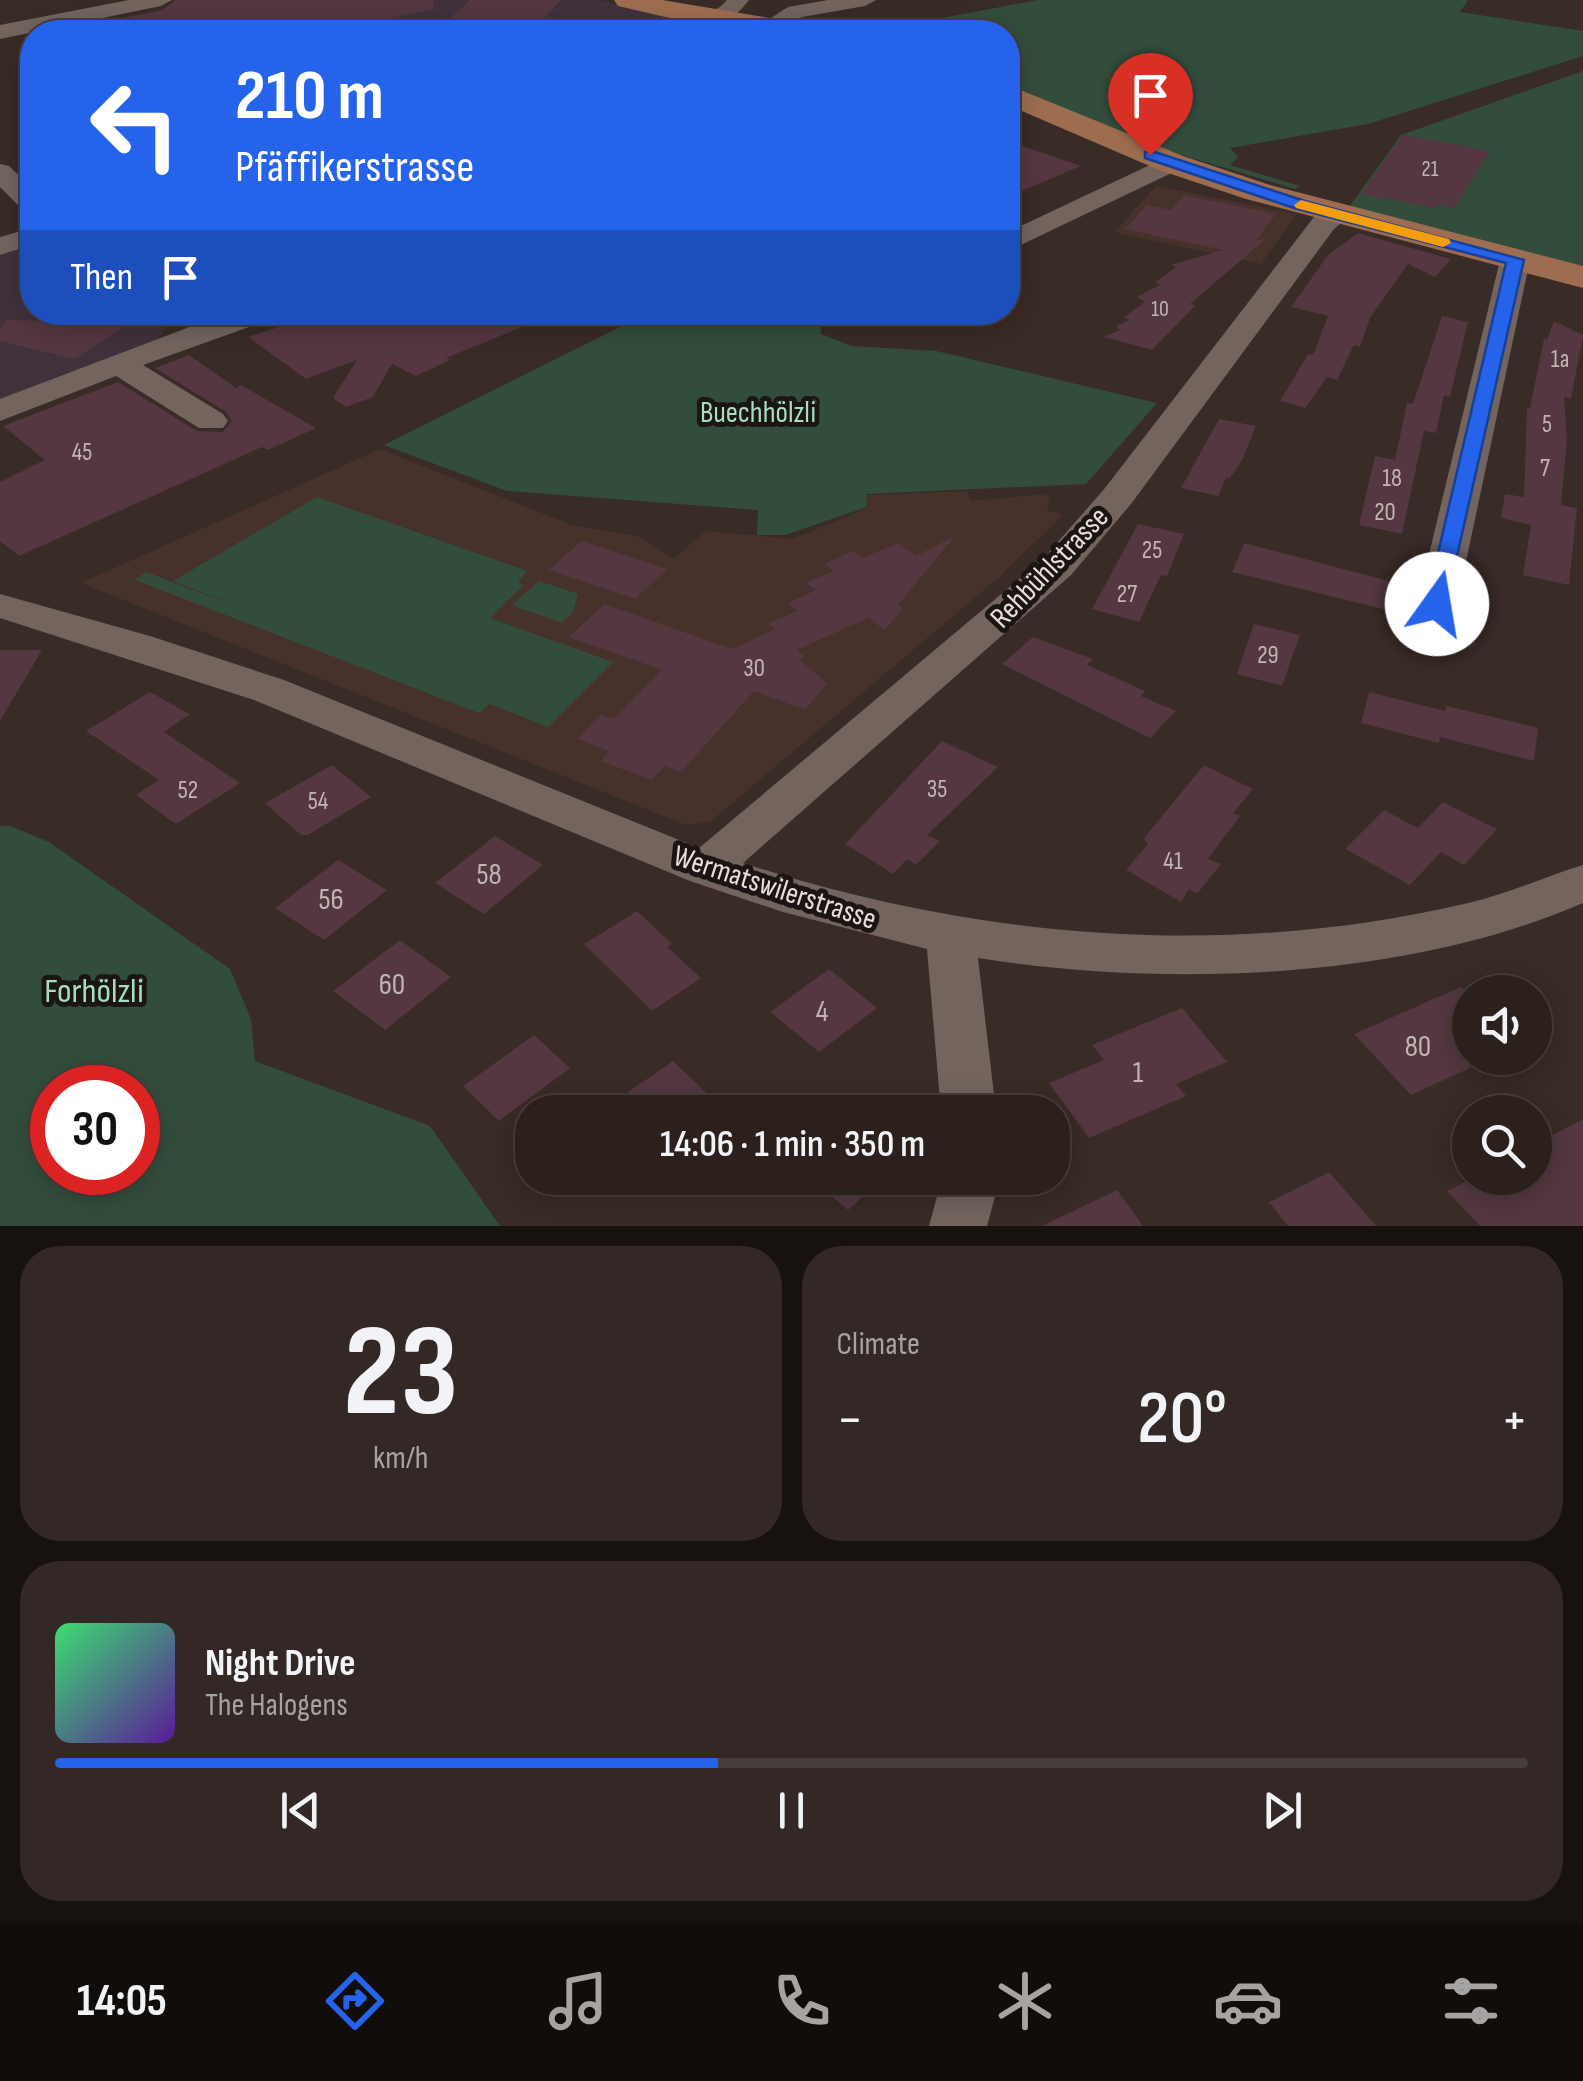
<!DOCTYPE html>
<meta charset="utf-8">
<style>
body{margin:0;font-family:"Sofia Sans Condensed",sans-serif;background:#332825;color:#f1f3f6;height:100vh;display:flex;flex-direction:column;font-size:38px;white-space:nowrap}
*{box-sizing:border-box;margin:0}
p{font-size:32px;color:#a6a3a3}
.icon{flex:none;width:55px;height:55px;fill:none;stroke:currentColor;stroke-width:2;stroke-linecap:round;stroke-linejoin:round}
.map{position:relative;height:1226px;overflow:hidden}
.panel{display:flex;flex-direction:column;gap:20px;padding:20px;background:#18120f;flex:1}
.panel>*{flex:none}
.top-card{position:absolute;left:20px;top:20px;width:1000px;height:305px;border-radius:40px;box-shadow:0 5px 25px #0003,0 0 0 2px #473e3b;background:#2563eb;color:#fff;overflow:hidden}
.fabs{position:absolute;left:1452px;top:975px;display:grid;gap:20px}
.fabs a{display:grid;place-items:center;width:100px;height:100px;border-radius:50%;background:#2b201c;box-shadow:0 5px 25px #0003,0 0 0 2px #473e3b;font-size:50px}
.speed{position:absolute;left:30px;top:1065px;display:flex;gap:20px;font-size:50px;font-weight:700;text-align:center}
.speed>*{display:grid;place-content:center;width:130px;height:130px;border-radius:50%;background:#2b201c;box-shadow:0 5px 25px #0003,0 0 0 2px #473e3b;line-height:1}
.speed .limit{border:15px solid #d22;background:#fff;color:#111}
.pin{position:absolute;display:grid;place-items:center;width:85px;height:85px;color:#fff;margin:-102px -42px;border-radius:50% 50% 50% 0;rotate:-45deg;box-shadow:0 0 10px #0007}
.pin .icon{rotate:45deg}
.me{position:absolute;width:110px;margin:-55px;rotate:13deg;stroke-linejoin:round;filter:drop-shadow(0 0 8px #0008)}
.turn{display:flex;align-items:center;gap:35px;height:210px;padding:0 50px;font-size:45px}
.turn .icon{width:130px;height:130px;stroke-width:2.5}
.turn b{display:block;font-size:70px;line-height:85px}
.then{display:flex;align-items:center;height:95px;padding:0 50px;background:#0003;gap:20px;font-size:38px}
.big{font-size:75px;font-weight:600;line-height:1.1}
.panel .card{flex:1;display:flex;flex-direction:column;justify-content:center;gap:15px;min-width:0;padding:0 35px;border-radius:40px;background:#332825}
.panel .dial{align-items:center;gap:0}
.dial b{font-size:130px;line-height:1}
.song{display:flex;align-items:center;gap:30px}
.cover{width:120px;height:120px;border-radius:15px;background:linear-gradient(135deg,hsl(140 70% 55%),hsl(270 70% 35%))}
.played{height:10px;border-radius:5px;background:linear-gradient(90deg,#2563eb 45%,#473e3b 45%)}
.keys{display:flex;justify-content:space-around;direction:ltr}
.heat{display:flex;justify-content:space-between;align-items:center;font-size:55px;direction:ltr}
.panel .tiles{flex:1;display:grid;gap:20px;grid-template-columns:1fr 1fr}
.card:last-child{grid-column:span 2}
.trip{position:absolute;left:515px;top:1095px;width:555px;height:100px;border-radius:40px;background:#2b201c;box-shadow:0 5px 25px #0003,0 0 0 2px #473e3b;font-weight:600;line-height:100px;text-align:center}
.menu{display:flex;height:160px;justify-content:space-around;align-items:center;background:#110d0b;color:#a6a3a3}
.menu .icon{width:70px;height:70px}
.menu .selected{color:#2563eb}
.menu b{font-size:45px;color:#f1f3f6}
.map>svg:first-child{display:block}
.built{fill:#46322a}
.medical{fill:#40313d}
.green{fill:#334d3c;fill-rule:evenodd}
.building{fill:#543740}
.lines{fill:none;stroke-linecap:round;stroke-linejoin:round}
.minor{fill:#73645e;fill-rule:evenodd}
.major{fill:#9e6d50;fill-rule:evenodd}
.route{fill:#2563eb;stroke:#184099;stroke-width:2.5}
.slow{fill:#f59e0b}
.labels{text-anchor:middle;stroke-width:10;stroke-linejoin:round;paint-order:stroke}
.far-number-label{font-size:22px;fill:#c3b5b4}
.number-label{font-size:25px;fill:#c3b5b4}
.park-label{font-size:30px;fill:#a8debb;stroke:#1b1513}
.street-label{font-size:30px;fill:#e8dfdb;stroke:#1b1513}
.near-number-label{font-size:30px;fill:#c3b5b4}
.near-park-label{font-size:35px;fill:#a8debb;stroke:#1b1513}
</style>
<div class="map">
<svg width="1583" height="1226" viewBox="0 0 1583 1226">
<rect width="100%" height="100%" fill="#392b26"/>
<!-- built -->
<path class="built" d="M 1156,186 L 1297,214 L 1261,264 L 1114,232 Z
M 380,449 L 572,525 L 637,536 L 674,559 L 705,531 L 793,539 L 867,508 L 866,495 L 967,491 L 971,501 L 1043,494 L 1050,497 L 1047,510 L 1063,515 L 997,579 L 710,822 L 686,825 L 81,583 Z"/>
<!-- medical -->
<path class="medical" d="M 210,0 L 600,0 L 695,24 L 674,32 L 174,32 L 236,19 Z
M 32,245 L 32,312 L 146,313 L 164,327 L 157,343 L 0,406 L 0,255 Z"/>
<!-- green -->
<path class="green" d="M 1038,0 L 1468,0 L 1460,12 L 1583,31 L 1583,56 L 1368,124 L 1230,148 L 1238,157 L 1230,165 L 1300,186 L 1295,189 L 1148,145 L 1008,86 L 1008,32 L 866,32 Z
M 1583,71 L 1583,267 L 1349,207 L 1401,135 Z
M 648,313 L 802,313 L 820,322 L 821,334 L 852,346 L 936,351 L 1157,403 L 1086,484 L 866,494 L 867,507 L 785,535 L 757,535 L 758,510 L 507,491 L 384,445 Z
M 317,497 L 527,571 L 518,582 L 524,585 L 490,618 L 613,662 L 548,727 L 490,704 L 479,713 L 135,580 L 146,572 L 269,619 L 173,581 Z
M 539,581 L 578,594 L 573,612 L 562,623 L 512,605 Z
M 0,826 L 10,826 L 49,842 L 230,969 L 251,1019 L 255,1061 L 430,1126 L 500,1226 L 0,1226 ZM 52,1088 L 138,1088 L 138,1172 L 52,1172 Z"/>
<!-- building -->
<path class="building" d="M 176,0 L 433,0 L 434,9 L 328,32 L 119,32 L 103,22 L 162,10 Z
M 470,0 L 561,0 L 532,32 L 435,32 Z
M 1403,135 L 1490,151 L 1454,208 L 1438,205 L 1436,208 L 1361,194 Z
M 1008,141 L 1081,166 L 1008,197 Z
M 1184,195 L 1276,214 L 1255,241 L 1268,237 L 1190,304 L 1196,305 L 1152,350 L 1104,337 L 1120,330 L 1116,326 L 1129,320 L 1124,317 L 1145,302 L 1137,297 L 1160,285 L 1155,282 L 1176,267 L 1171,265 L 1223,250 L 1125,229 L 1147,205 L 1171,210 Z
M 1358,233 L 1451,259 L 1435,277 L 1408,264 L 1370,318 L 1360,347 L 1354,345 L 1337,380 L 1327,377 L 1305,408 L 1280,401 L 1308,354 L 1313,355 L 1328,316 L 1291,307 L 1328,255 Z
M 325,312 L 506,312 L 527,325 L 446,358 L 450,360 L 416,376 L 392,364 L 373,397 L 346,407 L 333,398 L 357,360 L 306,379 L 248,337 Z
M 1442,316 L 1468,322 L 1450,397 L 1444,395 L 1436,433 L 1424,431 L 1402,534 L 1359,525 L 1375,456 L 1395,460 L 1407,403 L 1413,404 Z
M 6,320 L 130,323 L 75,359 L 0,341 L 0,328 Z
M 1554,321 L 1583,335 L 1571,399 L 1564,397 L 1567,439 L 1561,505 L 1577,508 L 1569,585 L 1523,575 L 1531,525 L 1501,518 L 1505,494 L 1524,497 L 1527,408 L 1530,408 L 1544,339 L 1547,340 Z
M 189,355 L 236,388 L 241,385 L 316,428 L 268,450 L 262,447 L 19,556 L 0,541 L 0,482 L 45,460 L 3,426 L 118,382 L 197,431 L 223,432 L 232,421 L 226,412 L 155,368 Z
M 1219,419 L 1256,426 L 1242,460 L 1230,478 L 1226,478 L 1218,496 L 1181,488 Z
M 1138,524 L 1184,534 L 1167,576 L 1161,575 L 1139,622 L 1092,609 Z
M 955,536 L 898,605 L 902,609 L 885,630 L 868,618 L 797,650 L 804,656 L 799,659 L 827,683 L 805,710 L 754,691 L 681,772 L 665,766 L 651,780 L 601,761 L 609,751 L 577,739 L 601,714 L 614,719 L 662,670 L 569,637 L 604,604 L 732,649 L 776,629 L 768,624 L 797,611 L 788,603 L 816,590 L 806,583 L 834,571 L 824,564 L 853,551 L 862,558 L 898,543 L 916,556 Z
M 582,541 L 667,569 L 635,599 L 548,570 Z
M 1244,543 L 1400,584 L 1391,611 L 1232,572 Z
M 1254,624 L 1300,635 L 1282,686 L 1237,674 Z
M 1033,637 L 1093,659 L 1087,665 L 1145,691 L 1141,696 L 1176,711 L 1150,738 L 1002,664 Z
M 0,650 L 42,650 L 0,721 Z
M 150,692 L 190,714 L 164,732 L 240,783 L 176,824 L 136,795 L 159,780 L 86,731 Z
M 1369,692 L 1445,711 L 1447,706 L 1538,728 L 1534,761 L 1440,737 L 1439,743 L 1361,723 Z
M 942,741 L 998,767 L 927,835 L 940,841 L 916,865 L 907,859 L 893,874 L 845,844 Z
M 332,765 L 371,797 L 308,835 L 301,835 L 265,803 Z
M 1204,765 L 1253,789 L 1233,813 L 1240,816 L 1208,859 L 1221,864 L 1197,894 L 1189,889 L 1181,902 L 1126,870 L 1148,844 L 1144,838 Z
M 1443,802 L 1497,829 L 1464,865 L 1441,852 L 1410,885 L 1345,849 L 1384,810 L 1418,828 Z
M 495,836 L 543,865 L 484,914 L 435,883 Z
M 338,860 L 387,890 L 324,940 L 275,908 Z
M 637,911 L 672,944 L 667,947 L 701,978 L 652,1011 L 584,944 Z
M 400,940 L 451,977 L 385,1030 L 333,991 Z
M 829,969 L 877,1008 L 819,1052 L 770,1012 Z
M 1461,987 L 1470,996 L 1470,1068 L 1411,1095 L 1354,1034 Z
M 1182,1008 L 1227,1062 L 1176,1084 L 1186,1096 L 1089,1138 L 1049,1083 L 1104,1060 L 1092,1045 Z
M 534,1035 L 570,1068 L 499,1121 L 463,1086 Z
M 673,1061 L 714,1100 L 698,1112 L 630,1112 L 618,1099 Z
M 1583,1119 L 1583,1226 L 1480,1226 L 1447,1191 L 1473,1178 L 1535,1178 L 1535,1144 Z
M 1329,1172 L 1376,1226 L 1288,1226 L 1269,1202 Z
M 810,1178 L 884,1178 L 848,1210 Z
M 1117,1190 L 1143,1226 L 1042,1226 Z"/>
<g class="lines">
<!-- minor -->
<path class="minor" d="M 129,0 L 172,0 L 161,6 L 0,39 L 0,25 Z
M 727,0 L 749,0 C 730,25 705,34 675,32 L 720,7 Z
M 828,0 L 876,0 L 865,6 L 802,17 L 771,32 L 760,25 L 788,7 Z
M 1171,155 L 1184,163 L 1180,169 L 1008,251 L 1008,232 Z
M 0,164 L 9,166 L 32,188 L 32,211 L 22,209 L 0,187 Z
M 1337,207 L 1351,215 L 1334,229 L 1131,504 L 1071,575 L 743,863 C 976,939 1228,960 1468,903 C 1508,894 1544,877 1583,865 L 1583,903 C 1406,980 1167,988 978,958 L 996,1112 L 941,1112 L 927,949 L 783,912 L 690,881 L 254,700 L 0,618 L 0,594 L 150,636 L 284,680 L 699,848 L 1043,559 L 1105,488 L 1314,217 Z
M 32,228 L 32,245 L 0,255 L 0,237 Z
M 1515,251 L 1525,254 L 1530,260 L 1457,604 L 1451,612 L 1437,616 L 1423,612 L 1417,604 L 1500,260 L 1505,254 Z
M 229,312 L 275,312 L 271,319 L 143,365 L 223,414 L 228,421 L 223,428 L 199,428 L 116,376 L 0,421 L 0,399 Z
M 942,1178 L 1000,1178 L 987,1226 L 929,1226 Z"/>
<!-- major -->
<path class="major" d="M 614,0 L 662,0 L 806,24 L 820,32 C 751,37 685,22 618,6 Z
M 1008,85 L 1183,156 L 1270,185 L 1583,266 L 1583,288 L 1246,199 L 1159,170 L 1008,105 Z"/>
</g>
<!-- route -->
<path class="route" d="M 1145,152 L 1155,152 L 1305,201 L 1524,260 L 1445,609 L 1429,609 L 1426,604 L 1506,263 L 1294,208 L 1145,158 Z"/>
<!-- slow -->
<path class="slow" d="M 1301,200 L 1449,239 L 1451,243 L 1443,247 L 1296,208 L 1294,205 Z"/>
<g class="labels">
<!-- far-number labels -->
<g class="far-number-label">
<text x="1430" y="176">21</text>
<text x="1160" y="316">10</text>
</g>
<!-- number labels -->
<g class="number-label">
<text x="1560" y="367">1a</text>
<text x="1547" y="432">5</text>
<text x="82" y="460">45</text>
<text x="1545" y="476">7</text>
<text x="1392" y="486">18</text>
<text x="1385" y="520">20</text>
<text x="1152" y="558">25</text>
<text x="1127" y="602">27</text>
<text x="1268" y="663">29</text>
<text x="754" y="676">30</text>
<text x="937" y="797">35</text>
<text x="188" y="798">52</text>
<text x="318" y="809">54</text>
<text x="1173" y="869">41</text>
</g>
<!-- park labels -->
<g class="park-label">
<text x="758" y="422">Buechhölzli</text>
</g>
<!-- street labels -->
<g class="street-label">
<text transform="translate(1049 567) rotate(-46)" y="10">Rehbühlstrasse</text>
<text transform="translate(775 887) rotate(18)" y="10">Wermatswilerstrasse</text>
</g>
<!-- near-number labels -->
<g class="near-number-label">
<text x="489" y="884">58</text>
<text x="331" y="909">56</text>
<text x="392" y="994">60</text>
<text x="822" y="1021">4</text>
<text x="1418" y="1056">80</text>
<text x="1138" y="1082">1</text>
</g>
<!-- near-park labels -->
<g class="near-park-label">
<text x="94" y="1002">Forhölzli</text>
</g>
</g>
</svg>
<div class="fabs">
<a><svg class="icon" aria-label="sound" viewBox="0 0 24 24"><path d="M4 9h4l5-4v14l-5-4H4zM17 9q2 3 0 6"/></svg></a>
<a><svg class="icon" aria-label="search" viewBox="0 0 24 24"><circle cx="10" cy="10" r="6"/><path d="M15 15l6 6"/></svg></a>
</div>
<div class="speed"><div class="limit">30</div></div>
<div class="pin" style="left:1150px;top:155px;background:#d93025"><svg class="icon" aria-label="arrive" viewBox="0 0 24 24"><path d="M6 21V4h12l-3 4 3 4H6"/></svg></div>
<svg class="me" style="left:1437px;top:604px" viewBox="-20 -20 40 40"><circle r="19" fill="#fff"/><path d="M0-13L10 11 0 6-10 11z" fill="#2563eb"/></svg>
<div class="trip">14:06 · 1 min · 350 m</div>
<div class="top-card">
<div class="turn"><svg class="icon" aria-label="left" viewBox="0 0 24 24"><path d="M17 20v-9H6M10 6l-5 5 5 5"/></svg><div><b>210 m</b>Pfäffikerstrasse</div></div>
<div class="then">Then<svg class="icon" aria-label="arrive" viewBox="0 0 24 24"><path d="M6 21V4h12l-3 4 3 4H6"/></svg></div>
</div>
</div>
<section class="panel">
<div class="tiles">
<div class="card dial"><b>23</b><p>km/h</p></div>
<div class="card"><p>Climate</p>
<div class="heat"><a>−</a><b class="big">20°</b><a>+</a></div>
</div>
<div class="card">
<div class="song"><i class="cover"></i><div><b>Night Drive</b><p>The Halogens</p></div></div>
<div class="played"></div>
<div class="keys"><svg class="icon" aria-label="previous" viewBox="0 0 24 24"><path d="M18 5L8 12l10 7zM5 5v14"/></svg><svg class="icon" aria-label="pause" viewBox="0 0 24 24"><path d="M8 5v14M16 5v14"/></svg><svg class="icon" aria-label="next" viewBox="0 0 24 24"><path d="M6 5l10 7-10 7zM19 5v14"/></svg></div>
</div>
</div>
</section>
<nav class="menu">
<b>14:05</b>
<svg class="icon selected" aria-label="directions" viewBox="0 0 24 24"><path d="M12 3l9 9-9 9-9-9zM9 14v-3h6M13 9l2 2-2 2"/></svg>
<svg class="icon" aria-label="music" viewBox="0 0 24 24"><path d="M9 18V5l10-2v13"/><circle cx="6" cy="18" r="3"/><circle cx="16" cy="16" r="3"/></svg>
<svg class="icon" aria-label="phone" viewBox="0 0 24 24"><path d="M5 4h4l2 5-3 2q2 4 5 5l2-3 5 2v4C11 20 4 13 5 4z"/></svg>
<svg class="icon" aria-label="climate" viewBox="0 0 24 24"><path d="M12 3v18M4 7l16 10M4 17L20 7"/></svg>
<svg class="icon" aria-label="car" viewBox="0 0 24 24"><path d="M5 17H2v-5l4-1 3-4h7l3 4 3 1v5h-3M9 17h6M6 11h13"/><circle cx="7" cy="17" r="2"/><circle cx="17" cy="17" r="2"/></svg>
<svg class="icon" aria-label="filters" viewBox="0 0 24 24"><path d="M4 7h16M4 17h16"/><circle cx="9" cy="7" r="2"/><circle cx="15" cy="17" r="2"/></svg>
</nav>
